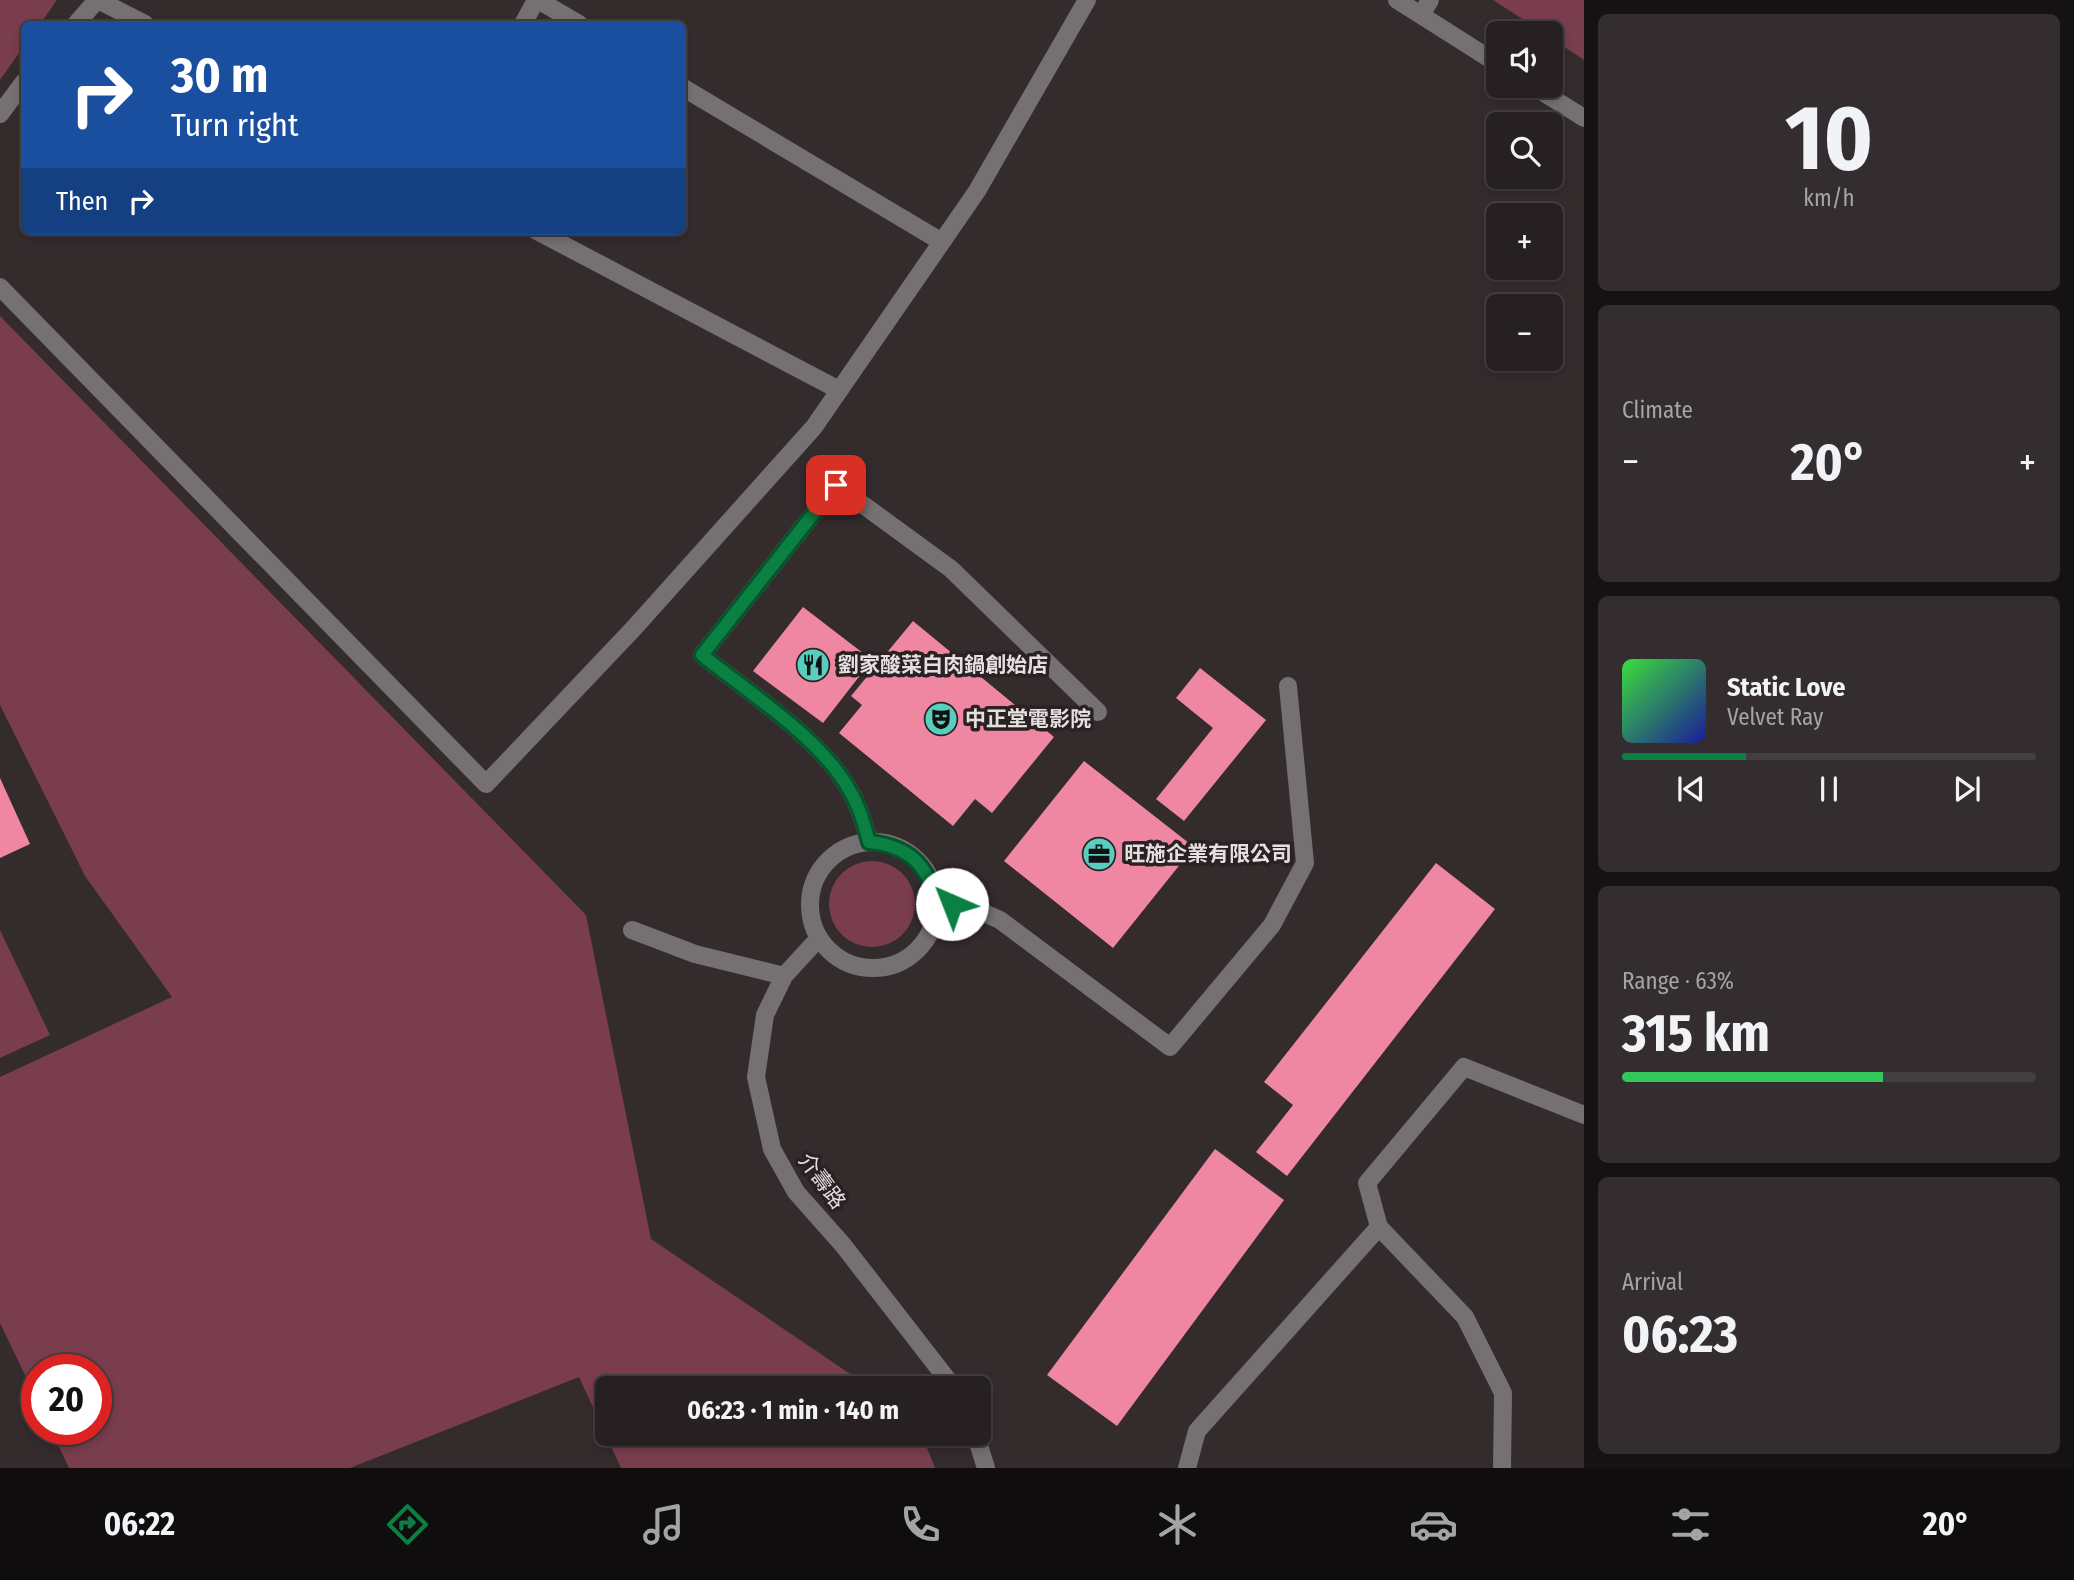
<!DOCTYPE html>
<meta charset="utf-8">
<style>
body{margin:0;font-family:"Fira Sans Condensed","Noto Sans TC",sans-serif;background:#332d2f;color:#f1f3f6;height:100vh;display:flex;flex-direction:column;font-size:26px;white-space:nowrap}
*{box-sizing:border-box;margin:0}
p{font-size:23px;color:#a4a3a5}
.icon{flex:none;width:38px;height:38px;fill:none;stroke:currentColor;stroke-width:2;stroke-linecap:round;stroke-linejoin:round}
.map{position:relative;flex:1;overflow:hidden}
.sheet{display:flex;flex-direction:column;gap:14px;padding:14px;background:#151213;width:490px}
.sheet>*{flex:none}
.banner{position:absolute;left:21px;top:21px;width:665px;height:214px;border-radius:10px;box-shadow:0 4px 10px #0003,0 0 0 2px #433e40;background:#1a4fa0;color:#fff;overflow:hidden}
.controls{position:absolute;left:1486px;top:21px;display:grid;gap:14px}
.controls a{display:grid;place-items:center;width:77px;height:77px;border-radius:10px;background:#272022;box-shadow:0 4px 10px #0003,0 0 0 2px #433e40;font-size:35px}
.speed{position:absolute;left:21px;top:1354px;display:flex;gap:14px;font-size:35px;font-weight:700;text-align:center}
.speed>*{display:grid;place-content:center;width:91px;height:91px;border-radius:50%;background:#272022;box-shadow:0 4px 10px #0003,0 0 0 2px #433e40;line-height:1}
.speed .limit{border:10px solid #d22;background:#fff;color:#111}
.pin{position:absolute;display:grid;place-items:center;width:60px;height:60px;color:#fff;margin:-30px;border-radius:14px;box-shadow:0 4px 10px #0006}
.me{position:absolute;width:77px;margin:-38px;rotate:316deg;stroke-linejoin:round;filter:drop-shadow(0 0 5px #0008)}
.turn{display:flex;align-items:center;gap:24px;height:147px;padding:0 35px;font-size:32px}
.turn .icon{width:91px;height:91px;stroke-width:2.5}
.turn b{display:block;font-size:49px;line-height:60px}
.then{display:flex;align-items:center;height:66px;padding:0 35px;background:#0003;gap:14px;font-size:26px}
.big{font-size:52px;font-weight:700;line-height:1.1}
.sheet .tile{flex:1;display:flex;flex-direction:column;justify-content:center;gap:10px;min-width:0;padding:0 24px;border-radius:10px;background:#332d2f}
.sheet .dial{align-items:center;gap:0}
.dial b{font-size:91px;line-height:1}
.song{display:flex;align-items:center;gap:21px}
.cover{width:84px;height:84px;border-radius:10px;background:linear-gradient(135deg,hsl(120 70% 55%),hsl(240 70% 35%))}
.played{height:7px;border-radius:4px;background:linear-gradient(90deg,#0b8043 30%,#433e40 30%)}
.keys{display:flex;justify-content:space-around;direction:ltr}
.heat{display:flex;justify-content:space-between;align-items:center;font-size:38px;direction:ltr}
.charge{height:10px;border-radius:5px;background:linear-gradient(90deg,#34c759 63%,#433e40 0)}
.trip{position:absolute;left:595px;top:1376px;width:396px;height:70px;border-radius:10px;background:#272022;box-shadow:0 4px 10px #0003,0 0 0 2px #433e40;font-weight:700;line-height:70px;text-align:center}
.dock{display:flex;height:112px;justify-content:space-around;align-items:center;background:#100d0e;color:#a4a3a5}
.dock .icon{width:49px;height:49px}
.dock .on{color:#0b8043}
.dock b{font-size:32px;color:#f1f3f6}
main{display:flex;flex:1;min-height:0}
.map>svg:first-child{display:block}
.green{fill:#793d4d}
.building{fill:#ef87a2}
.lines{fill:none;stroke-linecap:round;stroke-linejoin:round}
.minor{stroke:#757071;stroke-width:18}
.route-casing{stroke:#07532c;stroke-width:18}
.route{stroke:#0b8043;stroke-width:12}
.labels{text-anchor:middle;stroke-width:7;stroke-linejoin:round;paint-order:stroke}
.poi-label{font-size:21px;font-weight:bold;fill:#e5dfe0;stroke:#2a2123;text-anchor:start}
.street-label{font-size:21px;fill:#e5dfe0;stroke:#2a2123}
</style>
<main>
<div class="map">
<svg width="1584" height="1468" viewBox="0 0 1584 1468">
<rect width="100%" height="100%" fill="#342b2d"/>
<!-- green -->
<path class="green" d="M 0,0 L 57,0 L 40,24 L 24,24 L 24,46 L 0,80 Z
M 1493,0 L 1584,0 L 1584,60 L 1551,38 L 1550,33 L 1544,33 Z
M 0,316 L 586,915 L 651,1239 L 871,1388 L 607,1388 L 607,1433 L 921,1433 L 935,1468 L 621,1468 L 579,1377 L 350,1468 L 69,1468 L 51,1430 L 96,1430 L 96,1370 L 37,1370 L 37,1400 L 0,1323 L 0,1077 L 172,997 L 85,876 L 0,705 Z
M829 904a43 43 0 1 1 86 0a43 43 0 1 1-86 0Z
M 0,930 L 50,1035 L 0,1058 Z"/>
<!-- building -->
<path class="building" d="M 803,607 L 872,660 L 823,723 L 753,671 Z
M 913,621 L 1054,737 L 992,813 L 975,799 L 953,826 L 839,733 L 862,705 L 851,696 Z
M 1200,668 L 1266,720 L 1184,821 L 1156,799 L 1213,728 L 1176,698 Z
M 1084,761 L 1194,847 L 1113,948 L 1004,861 Z
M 0,778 L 30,844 L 0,858 Z
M 1436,863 L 1495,909 L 1287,1176 L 1256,1152 L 1293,1105 L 1264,1082 Z
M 1215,1149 L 1284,1200 L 1117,1426 L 1047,1375 Z"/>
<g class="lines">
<!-- minor -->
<path class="minor" d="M 98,0 L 145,24
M 538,0 L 579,24
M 1397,0 L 1498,64
M 1421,15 L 1430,0
M 76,24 L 97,0
M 523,24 L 536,0
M 1533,86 L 1584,118
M 682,87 L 942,242
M 0,114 L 24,82
M 537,231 L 839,390
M 0,287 L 486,784 L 634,628 L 814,427 L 977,191 L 1087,0
M 869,842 C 864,824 859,806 850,791 C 821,738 749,693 702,655 L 836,485 L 951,569 L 1098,712
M810 905a63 63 0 1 1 126 0a63 63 0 1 1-126 0Z
M 936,903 L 968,906 L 1000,920 L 1170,1047 L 1272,925 L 1305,863 L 1288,686
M 632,930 L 695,954 L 784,976
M 818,939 L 784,976 L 765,1015 L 756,1077 L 772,1149 L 796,1192 L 843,1245 L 954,1388
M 975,1433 L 986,1468
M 1187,1468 L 1197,1431 L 1379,1227
M 1502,1468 L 1503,1393 L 1465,1317 L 1379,1227 L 1367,1183 L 1464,1067 L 1584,1115"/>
</g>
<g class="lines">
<defs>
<path id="route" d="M 836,485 L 702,655 C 749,693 821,738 850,791 C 859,806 864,824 869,842 C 908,846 928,864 936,902 L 952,904"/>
</defs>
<!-- route casing -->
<use href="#route" class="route-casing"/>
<!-- route -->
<use href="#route" class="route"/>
</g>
<!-- icons -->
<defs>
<symbol id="restaurant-disc" viewBox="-11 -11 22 22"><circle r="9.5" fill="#59cebf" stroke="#2a2123"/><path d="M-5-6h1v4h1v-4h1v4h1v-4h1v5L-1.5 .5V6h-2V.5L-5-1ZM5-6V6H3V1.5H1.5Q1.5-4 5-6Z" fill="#111"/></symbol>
<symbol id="theatre-disc" viewBox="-11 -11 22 22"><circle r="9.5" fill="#59cebf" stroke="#2a2123"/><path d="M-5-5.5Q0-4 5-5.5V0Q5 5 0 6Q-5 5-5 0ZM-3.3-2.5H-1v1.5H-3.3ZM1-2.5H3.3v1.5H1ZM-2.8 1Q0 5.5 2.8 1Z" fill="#111"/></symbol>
<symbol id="office-disc" viewBox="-11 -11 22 22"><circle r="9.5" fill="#59cebf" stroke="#2a2123"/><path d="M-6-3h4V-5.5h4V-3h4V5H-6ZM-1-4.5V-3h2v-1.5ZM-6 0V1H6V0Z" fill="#111"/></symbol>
</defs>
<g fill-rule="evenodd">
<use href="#restaurant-disc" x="794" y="646" width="38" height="38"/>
<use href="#theatre-disc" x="922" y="700" width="38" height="38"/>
<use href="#office-disc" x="1080" y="835" width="38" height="38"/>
</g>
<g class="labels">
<!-- poi labels -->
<g class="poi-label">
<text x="838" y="672">劉家酸菜白肉鍋創始店</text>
<text x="965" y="726">中正堂電影院</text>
<text x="1124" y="861">旺施企業有限公司</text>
</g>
<!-- street labels -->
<g class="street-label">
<text transform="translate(822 1181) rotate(54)" y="7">介壽路</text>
</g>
</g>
</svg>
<div class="controls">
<a><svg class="icon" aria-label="sound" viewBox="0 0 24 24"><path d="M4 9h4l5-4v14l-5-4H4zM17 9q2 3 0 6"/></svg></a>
<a><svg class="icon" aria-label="search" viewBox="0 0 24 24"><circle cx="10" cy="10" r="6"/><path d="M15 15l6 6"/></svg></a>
<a>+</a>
<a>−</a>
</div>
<div class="speed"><div class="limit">20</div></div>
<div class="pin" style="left:836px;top:485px;background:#d93025"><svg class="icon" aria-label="arrive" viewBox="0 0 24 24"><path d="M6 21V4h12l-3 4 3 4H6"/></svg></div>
<svg class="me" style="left:952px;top:904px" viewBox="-20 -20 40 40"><circle r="19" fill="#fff"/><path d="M0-13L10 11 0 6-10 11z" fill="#0b8043"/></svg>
<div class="trip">06:23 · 1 min · 140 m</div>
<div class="banner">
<div class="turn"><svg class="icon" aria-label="right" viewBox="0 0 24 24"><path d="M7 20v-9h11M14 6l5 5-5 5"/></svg><div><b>30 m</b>Turn right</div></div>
<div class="then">Then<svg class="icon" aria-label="right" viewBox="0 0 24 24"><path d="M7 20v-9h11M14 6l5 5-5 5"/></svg></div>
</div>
</div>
<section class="sheet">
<div class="tile dial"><b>10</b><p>km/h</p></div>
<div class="tile"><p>Climate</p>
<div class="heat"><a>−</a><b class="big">20°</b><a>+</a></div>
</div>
<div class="tile">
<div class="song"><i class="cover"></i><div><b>Static Love</b><p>Velvet Ray</p></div></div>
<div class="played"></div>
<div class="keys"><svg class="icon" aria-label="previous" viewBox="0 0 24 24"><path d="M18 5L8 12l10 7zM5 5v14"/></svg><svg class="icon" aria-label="pause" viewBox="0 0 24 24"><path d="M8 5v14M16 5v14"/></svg><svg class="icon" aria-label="next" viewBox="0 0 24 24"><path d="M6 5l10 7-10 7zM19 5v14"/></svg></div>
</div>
<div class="tile"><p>Range · 63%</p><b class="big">315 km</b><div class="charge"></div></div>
<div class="tile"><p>Arrival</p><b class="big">06:23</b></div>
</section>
</main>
<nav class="dock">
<b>06:22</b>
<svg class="icon on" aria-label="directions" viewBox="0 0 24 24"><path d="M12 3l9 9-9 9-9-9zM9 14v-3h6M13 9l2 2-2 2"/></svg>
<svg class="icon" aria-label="music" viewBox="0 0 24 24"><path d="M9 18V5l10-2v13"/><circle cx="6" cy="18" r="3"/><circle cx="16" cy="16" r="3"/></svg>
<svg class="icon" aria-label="phone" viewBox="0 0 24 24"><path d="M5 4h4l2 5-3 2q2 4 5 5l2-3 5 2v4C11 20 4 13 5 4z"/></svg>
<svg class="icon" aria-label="climate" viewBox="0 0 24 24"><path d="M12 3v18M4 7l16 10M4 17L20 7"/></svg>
<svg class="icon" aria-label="car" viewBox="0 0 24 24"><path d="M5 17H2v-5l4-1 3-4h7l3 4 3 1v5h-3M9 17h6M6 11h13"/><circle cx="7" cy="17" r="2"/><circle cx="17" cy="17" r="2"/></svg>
<svg class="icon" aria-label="filters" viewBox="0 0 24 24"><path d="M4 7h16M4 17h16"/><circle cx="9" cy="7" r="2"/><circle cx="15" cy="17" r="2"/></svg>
<b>20°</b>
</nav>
